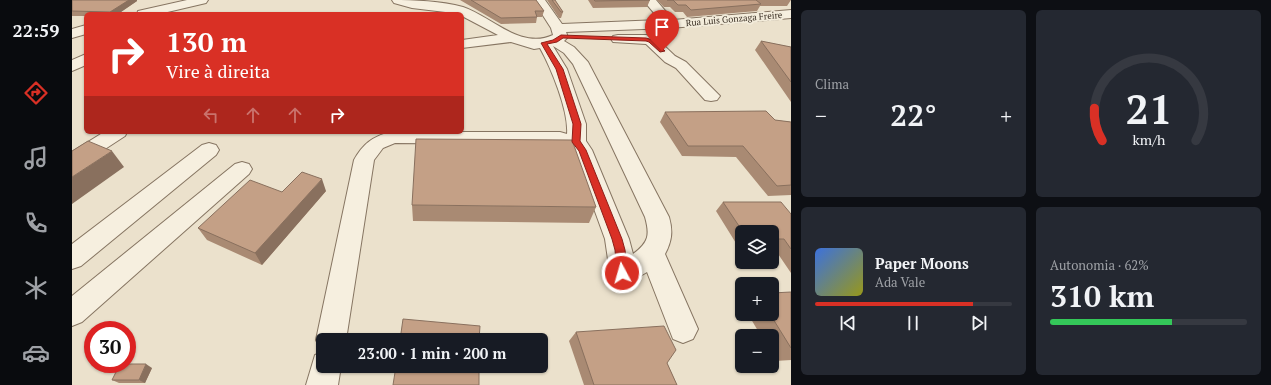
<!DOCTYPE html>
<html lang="pt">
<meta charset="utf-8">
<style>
body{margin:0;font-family:"PT Serif",serif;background:#242831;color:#f1f3f6;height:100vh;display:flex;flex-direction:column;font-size:15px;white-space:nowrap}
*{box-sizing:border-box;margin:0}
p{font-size:13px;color:#9ea1a6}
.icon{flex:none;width:22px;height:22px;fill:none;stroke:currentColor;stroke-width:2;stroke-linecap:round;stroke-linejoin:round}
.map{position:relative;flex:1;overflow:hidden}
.details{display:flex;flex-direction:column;gap:10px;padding:10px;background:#0d0f14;width:480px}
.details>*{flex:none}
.guide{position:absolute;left:12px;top:12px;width:380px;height:122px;border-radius:6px;box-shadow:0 1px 3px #0004;background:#d93025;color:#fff;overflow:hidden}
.fabs{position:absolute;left:663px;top:225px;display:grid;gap:8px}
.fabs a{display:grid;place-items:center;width:44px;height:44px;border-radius:6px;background:#171b24;box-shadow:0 1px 3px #0004;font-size:20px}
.speed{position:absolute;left:12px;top:321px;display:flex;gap:8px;font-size:20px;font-weight:700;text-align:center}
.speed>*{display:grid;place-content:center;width:52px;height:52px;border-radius:50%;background:#171b24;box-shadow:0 1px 3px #0004;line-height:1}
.speed .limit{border:6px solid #d22;background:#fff;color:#111}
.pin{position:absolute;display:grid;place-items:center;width:34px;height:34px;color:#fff;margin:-41px -17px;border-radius:50% 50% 50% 0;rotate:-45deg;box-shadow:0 0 4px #0007}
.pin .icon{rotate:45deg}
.me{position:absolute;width:44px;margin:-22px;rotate:354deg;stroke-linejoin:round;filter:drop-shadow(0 0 3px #0008)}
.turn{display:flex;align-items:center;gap:14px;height:84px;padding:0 16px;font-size:18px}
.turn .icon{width:52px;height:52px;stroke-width:2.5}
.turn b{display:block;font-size:28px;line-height:34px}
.lanes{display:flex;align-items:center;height:38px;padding:0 16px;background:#0003;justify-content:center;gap:20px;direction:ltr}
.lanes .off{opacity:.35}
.big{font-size:30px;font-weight:600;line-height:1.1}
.details .widget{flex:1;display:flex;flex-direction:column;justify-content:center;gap:6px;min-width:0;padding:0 14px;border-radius:6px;background:#242831}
.details .dial{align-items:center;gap:0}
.dial svg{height:104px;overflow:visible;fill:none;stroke:#363941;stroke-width:7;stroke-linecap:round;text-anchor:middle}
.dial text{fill:#f1f3f6;stroke:none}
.song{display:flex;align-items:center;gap:12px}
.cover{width:48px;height:48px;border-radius:6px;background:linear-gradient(135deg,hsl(220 70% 55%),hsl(60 70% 35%))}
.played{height:4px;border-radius:2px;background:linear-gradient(90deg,#d93025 80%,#363941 80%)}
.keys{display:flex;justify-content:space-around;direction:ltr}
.heat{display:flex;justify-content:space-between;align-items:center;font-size:22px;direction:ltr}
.charge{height:6px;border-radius:3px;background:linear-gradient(90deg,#34c759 62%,#363941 0)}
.details .tiles{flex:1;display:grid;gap:10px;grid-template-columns:repeat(2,1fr)}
.trip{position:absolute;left:244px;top:333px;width:232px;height:40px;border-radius:6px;background:#171b24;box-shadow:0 1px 3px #0004;font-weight:600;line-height:40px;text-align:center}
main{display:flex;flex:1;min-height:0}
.menu{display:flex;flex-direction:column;width:72px;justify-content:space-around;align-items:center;background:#090b0e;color:#9ea1a6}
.menu .icon{width:28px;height:28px}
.menu .active{color:#d93025}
.menu b{font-size:18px;color:#f1f3f6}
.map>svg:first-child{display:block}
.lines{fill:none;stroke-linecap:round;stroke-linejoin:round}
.minor-casing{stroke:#867562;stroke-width:2}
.minor{fill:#f6efdf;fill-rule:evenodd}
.wall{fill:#a98a73}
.shaded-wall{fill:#89705e}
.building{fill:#c4a086;stroke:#89705e}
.route{fill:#d93025;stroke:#8d1f18}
.labels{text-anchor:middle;stroke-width:4;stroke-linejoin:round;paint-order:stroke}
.far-street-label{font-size:9px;fill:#392e23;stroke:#f3ecdb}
</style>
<main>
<nav class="menu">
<b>22:59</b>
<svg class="icon active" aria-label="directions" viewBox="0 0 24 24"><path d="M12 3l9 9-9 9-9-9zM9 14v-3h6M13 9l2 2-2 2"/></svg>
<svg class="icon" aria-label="music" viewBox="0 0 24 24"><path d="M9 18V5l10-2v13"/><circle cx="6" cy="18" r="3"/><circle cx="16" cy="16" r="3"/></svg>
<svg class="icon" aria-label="phone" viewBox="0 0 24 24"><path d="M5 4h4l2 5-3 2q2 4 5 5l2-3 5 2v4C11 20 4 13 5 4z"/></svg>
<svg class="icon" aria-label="climate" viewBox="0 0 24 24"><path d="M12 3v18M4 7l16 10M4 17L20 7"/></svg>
<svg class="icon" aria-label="car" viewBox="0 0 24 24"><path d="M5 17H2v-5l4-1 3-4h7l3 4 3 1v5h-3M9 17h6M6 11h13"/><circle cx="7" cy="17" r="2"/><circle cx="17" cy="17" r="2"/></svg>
</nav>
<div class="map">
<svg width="719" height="385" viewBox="0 0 719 385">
<rect width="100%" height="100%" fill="#ebe1cc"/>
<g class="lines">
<defs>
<path id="minor" d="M 115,0 L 136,0 L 134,3 L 87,14 L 65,14 L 66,11 Z
M 320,0 C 342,0 370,1 391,7 C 420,17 449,50 481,35 L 479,28 L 461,0 L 473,0 L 490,24 L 588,20 L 571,0 L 584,0 L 601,20 L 719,10 L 719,18 L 598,28 L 494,32 L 496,37 L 492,41 L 502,47 L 516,62 L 597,217 C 601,231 600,241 593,254 L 626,329 L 621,339 L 611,343 L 601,339 L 575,272 L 560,281 L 551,284 L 542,281 L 538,273 L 533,239 L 501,151 L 497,146 L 488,144 L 323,143 L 311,148 L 302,160 L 274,340 L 251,340 L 251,351 L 249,350 L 244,340 L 282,160 C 291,144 300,137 318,132 L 488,132 L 495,134 C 497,111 479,68 468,48 L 462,49 L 439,42 L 390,48 L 390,40 L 426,35 L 390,16 L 390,14 L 340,8 L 322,3 ZM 481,46 L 492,53 L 501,64 L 573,217 C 578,235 577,242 561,254 L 557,239 L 520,150 L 514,141 L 514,124 L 495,69 Z
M 14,25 L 14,34 L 0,38 L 0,29 Z
M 546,35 L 574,35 L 584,38 L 603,56 L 614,62 L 648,96 L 645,100 L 639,101 L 633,100 L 604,68 L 593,62 L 574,44 L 541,42 L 539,39 L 541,36 Z
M 14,54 L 14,65 L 0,71 L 0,60 Z
M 32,132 L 55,132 L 53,136 L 7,166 L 0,168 L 0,152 Z
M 137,143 L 144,145 L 147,150 L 144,155 L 9,266 L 0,269 L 0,244 L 130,145 Z
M 170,162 L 177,164 L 180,169 L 177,174 L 10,322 L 0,326 L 0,296 L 163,164 Z
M 251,352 L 251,366 L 269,366 L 266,385 L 234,385 L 243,355 Z"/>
</defs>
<!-- minor casing -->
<use href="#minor" class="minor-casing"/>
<!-- minor -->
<use href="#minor" class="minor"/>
</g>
<!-- wall -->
<path class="wall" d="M 0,0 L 65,1 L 46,14 L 14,14 L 14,16 L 0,16 Z
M 388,0 L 464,0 L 472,11 L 470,17 L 465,17 L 464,23 L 429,24 Z
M 475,0 L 483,0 L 491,12 L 489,18 L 487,18 Z
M 516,0 L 578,0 L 575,7 L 521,8 Z
M 585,0 L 719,0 L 715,6 L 688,6 L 685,11 L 615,17 L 611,12 L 603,12 L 598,7 L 592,7 Z
M 689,41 L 719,47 L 719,102 L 683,50 Z
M 593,112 L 703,120 L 719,122 L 719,195 L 696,196 L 664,157 L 610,156 L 588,122 Z
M 254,191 L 190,265 L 135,240 L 126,228 L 210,192 Z
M 651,202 L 719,214 L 719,273 L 702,248 L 700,248 L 700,232 L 670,232 L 670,248 L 667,248 L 644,211 Z
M 340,205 L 524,207 L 517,223 L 341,221 Z
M 719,292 L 719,360 L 703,361 L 700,355 L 700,336 L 689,336 L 676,314 L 700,314 Z
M 504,332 L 595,363 L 605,385 L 512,385 L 497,341 Z
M 80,368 L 73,383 L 47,383 L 40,380 Z"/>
<!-- shaded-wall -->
<path class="shaded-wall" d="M 56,0 L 65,0 L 65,1 L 46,14 L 39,14 L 38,12 Z
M 40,151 L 52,167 L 0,204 L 0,177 Z
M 250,179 L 254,191 L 190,265 L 183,253 Z
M 74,364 L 80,368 L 73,383 L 67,380 Z"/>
<!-- building -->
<path class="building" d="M 0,0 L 57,0 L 38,12 L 0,11 Z
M 399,0 L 464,0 L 472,11 L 463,11 L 465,17 L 429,18 Z
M 480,0 L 483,0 L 491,12 L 489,12 Z
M 522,0 L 578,0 L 523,1 Z
M 595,0 L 684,0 L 689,4 L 619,10 L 614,5 L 606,5 L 601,0 Z
M 689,41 L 719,47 L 719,82 Z
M 694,111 L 703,120 L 719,122 L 719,185 L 705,186 L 671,146 L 616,146 L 593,112 Z
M 344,139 L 500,140 L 524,207 L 340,205 Z
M 16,141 L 40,151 L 0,177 L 0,151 Z
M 230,172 L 250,179 L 183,253 L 126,228 L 178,180 L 210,192 Z
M 651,202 L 709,202 L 719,214 L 719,249 L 712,239 L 700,239 L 700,232 L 671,232 Z
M 719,292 L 719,348 L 698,314 L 700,314 L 700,293 Z
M 331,319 L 408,326 L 407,340 L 328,340 Z
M 592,326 L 604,350 L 595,363 L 605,385 L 522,385 L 504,332 Z
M 48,364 L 74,364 L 67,380 L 40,380 Z
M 324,366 L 407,366 L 407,385 L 321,385 Z"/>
<!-- route -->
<path class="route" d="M 489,35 L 574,38 L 581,40 L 593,51 L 588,52 L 577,42 L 574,41 L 491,38 L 485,42 L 475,44 L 491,69 L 509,124 L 508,141 L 514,150 L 550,239 L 553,250 L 556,273 L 554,276 L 550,277 L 547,276 L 545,273 L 543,250 L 540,239 L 507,151 L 500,142 L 501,124 L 484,69 L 469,43 L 481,40 Z"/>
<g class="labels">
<!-- far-street labels -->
<g class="far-street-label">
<text transform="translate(662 19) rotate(-5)" y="3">Rua Luis Gonzaga Freire</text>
</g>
</g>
</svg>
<div class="fabs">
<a><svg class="icon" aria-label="layers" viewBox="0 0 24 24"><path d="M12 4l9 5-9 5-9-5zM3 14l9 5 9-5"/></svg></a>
<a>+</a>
<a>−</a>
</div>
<div class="speed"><div class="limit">30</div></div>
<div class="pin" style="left:590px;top:51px;background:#d93025"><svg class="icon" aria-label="arrive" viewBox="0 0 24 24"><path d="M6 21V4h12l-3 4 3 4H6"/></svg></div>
<svg class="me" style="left:550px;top:273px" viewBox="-20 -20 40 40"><circle r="17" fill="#d93025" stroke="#fff" stroke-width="3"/><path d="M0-11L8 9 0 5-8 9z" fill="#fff"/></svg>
<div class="trip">23:00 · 1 min · 200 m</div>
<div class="guide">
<div class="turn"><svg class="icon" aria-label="right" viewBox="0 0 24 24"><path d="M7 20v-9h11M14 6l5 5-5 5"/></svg><div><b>130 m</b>Vire à direita</div></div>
<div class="lanes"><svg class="icon off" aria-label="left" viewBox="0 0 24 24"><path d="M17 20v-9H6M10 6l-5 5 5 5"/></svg><svg class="icon off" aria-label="ahead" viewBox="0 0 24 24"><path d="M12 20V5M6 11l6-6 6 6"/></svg><svg class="icon off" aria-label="ahead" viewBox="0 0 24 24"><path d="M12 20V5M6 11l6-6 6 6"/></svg><svg class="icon" aria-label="right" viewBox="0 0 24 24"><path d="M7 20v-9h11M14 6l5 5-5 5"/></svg></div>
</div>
</div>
<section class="details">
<div class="tiles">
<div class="widget"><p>Clima</p>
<div class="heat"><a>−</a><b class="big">22°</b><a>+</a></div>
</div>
<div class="widget dial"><svg viewBox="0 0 100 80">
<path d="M14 69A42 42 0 1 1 86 69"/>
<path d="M14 69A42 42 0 0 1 8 44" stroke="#d93025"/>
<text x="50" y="56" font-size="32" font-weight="700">21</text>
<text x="50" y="72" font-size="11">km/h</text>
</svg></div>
<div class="widget">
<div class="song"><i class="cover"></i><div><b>Paper Moons</b><p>Ada Vale</p></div></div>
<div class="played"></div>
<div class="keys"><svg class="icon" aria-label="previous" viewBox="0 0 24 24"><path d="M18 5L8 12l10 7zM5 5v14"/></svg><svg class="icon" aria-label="pause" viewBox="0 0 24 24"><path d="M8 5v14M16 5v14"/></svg><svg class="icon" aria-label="next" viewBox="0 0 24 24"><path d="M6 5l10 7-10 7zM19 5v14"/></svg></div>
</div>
<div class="widget"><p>Autonomia · 62%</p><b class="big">310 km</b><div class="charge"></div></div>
</div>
</section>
</main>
